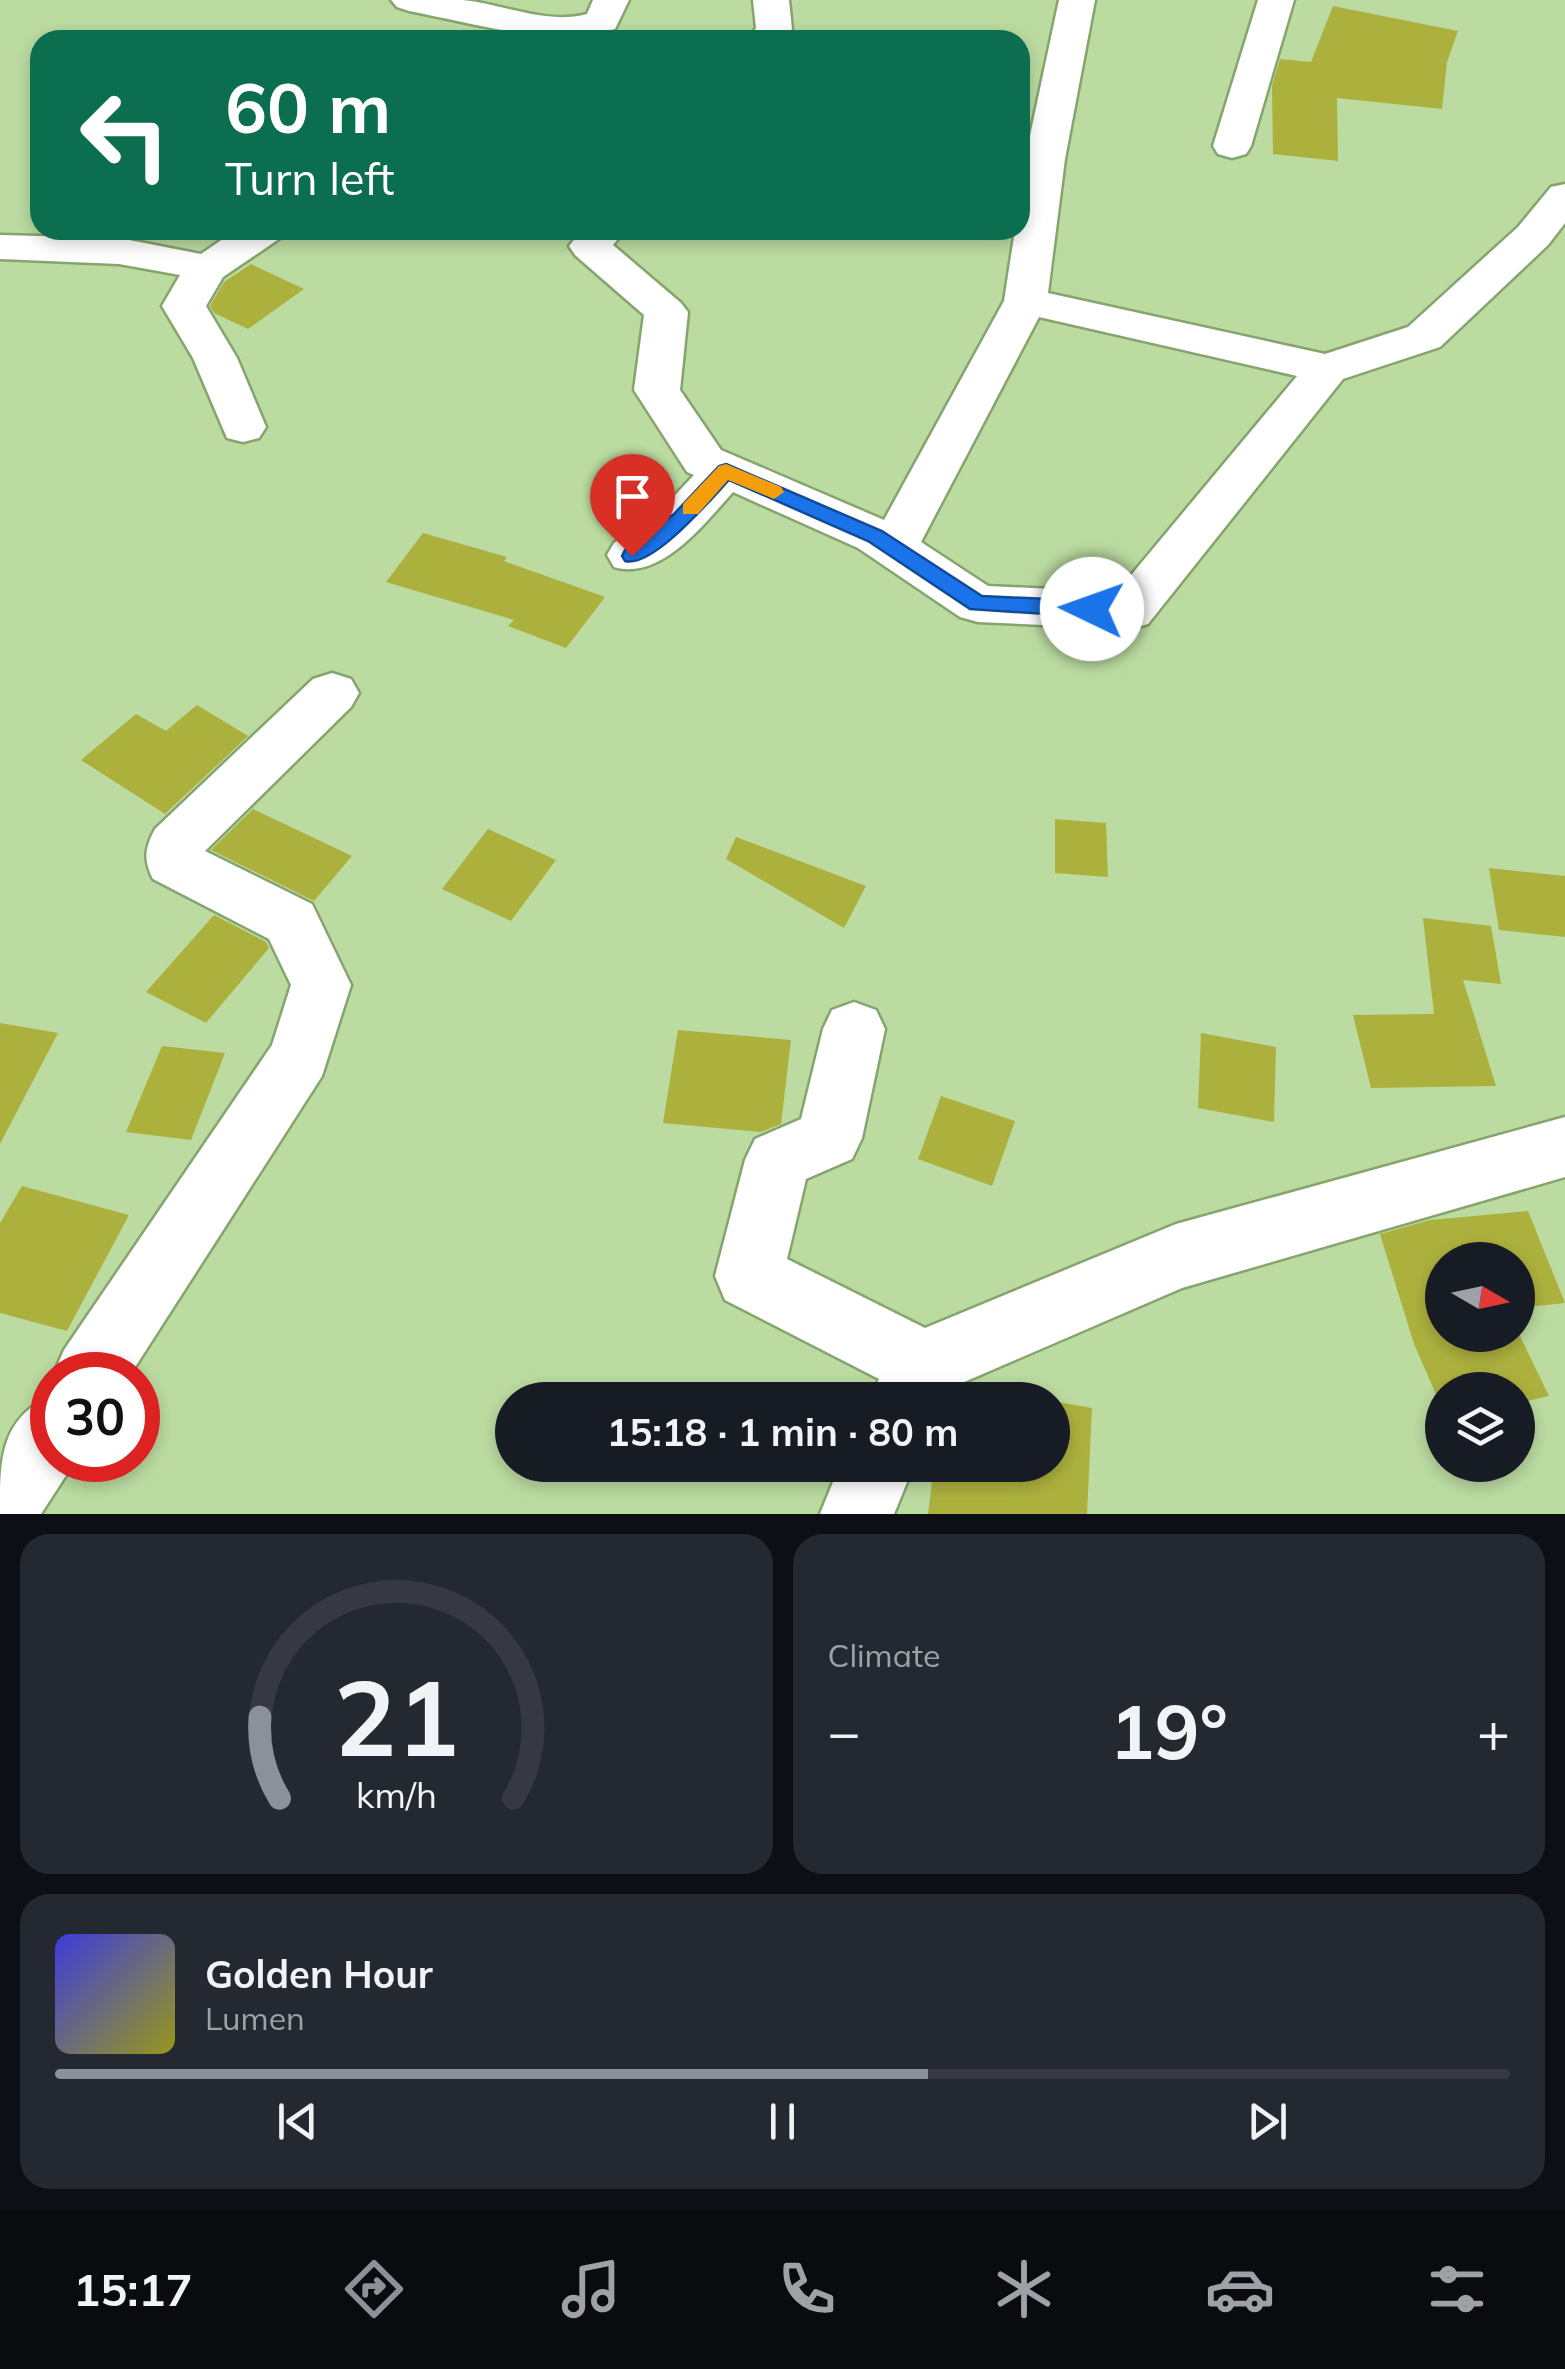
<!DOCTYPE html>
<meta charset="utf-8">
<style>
body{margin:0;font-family:Mulish,sans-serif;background:#242831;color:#f1f3f6;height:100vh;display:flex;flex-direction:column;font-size:38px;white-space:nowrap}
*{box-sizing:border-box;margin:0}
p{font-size:32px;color:#9ea1a6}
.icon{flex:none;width:55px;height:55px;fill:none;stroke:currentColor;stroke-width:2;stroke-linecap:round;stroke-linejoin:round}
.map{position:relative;height:1514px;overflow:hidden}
.sheet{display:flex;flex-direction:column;gap:20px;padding:20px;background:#0d0f14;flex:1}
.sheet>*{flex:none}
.top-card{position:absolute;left:30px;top:30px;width:1000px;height:210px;border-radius:30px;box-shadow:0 5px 15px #0003;background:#0b6e4f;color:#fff;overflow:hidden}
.needle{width:65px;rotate:99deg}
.fabs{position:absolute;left:1425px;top:1242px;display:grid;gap:20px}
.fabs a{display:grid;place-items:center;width:110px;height:110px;border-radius:50%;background:#171b24;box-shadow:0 5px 15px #0003;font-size:50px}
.speed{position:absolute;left:30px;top:1352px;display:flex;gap:20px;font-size:50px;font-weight:700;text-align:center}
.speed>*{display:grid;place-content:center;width:130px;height:130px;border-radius:50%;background:#171b24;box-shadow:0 5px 15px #0003;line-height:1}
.speed .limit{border:15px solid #d22;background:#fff;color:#111}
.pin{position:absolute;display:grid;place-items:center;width:85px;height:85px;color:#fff;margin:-102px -42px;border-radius:50% 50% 50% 0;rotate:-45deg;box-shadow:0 0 10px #0007}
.pin .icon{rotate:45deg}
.me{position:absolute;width:110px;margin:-55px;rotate:273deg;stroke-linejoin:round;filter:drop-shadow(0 0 8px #0008)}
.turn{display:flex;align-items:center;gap:35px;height:210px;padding:0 30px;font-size:45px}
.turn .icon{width:130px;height:130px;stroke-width:2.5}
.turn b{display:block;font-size:70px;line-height:85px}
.big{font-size:75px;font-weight:700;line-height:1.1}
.sheet .card{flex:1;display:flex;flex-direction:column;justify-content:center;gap:15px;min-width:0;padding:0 35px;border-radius:30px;background:#242831}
.sheet .dial{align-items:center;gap:0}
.dial svg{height:260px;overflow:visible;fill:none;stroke:#363941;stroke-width:7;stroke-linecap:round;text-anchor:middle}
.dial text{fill:#f1f3f6;stroke:none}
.song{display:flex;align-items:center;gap:30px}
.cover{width:120px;height:120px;border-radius:15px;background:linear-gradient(135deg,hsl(240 70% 55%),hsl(60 70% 35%))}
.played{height:10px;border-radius:5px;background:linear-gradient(90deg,#8c9099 60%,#363941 60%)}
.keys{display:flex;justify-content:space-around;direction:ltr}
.heat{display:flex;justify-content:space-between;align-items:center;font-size:55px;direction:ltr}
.sheet .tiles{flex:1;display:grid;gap:20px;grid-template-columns:1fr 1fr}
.card:last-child{grid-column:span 2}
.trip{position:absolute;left:495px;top:1382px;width:575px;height:100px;border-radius:50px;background:#171b24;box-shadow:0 5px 15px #0003;font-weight:700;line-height:100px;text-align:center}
.menu{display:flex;height:160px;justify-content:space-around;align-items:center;background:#090b0e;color:#9ea1a6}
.menu .icon{width:70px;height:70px}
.menu .selected{color:#8c9099}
.menu b{font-size:45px;color:#f1f3f6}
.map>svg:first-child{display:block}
.building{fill:#acb13e}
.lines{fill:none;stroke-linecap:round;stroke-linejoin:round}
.street-casing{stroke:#86a46d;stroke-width:5}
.street{fill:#fff;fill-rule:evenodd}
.route{fill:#1a73e8;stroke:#114b97;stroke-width:2.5}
.slow{fill:#f59e0b}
</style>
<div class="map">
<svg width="1565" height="1514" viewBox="0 0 1565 1514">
<rect width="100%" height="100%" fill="#bbdba1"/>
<!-- building -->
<path class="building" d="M 1333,6 L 1458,31 L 1447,62 L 1442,109 L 1337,98 L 1338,161 L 1273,154 L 1272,86 L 1280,59 L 1311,62 Z
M 251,264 L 304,289 L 248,329 L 214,313 L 210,306 L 224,282 Z
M 423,533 L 507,557 L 504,561 L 605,597 L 566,648 L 508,626 L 514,620 L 386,582 Z
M 197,705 L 248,736 L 165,814 L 81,760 L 136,714 L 166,731 Z
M 253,809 L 352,856 L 314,901 L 211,850 Z
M 1055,819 L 1106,823 L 1108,877 L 1055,873 Z
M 488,829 L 556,860 L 511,921 L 442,889 Z
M 736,837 L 866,886 L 844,928 L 726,859 Z
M 1489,868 L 1565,876 L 1565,937 L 1499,930 Z
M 214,915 L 266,942 L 269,948 L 206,1023 L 146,992 Z
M 1423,918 L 1491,926 L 1501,984 L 1463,980 L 1496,1086 L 1371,1088 L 1353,1015 L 1434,1014 Z
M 0,1023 L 58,1033 L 0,1144 Z
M 678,1030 L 791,1040 L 781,1124 L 761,1132 L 663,1123 Z
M 1201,1033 L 1276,1047 L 1274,1122 L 1198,1108 Z
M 162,1046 L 225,1053 L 191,1140 L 126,1132 Z
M 941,1096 L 1015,1121 L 992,1186 L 918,1159 Z
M 22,1186 L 129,1215 L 67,1331 L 0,1313 L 0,1223 Z
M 1528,1211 L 1565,1303 L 1518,1308 L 1518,1260 L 1442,1260 L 1442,1335 L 1518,1332 L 1549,1396 L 1518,1403 L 1518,1390 L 1442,1390 L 1442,1408 L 1414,1344 L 1380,1234 L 1430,1220 Z
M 964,1386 L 1046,1400 L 947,1400 L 951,1392 Z
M 1052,1401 L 1092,1408 L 1087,1514 L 928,1514 L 934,1465 L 1052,1465 Z"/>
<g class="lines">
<defs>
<path id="street" d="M 391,0 C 415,0 439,0 463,0 C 503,4 546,25 587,14 L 593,0 L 629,0 L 615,29 C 546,47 478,24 409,11 L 397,7 Z
M 753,0 L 789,0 L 792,29 L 784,40 L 747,40 L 756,28 Z
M 1059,0 L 1095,0 L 1065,159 L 1048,293 L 1325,354 L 1408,327 L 1518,227 L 1551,187 L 1565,184 L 1565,223 L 1548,245 L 1440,347 L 1343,379 L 1148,624 L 1130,629 L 978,622 L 960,617 L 858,548 L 733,492 C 704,524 661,581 614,567 L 607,555 L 614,543 L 664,507 L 694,475 L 687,472 L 634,390 L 644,315 L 575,255 L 569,246 L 582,230 L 625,230 L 613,245 L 681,303 L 688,312 L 680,390 L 721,450 L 884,520 L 1004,301 L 1015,230 L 1020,230 L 1025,159 ZM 1039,317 L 1297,376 L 1117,592 L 988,586 L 921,542 Z
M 1258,0 L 1294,0 L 1251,146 L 1246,154 L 1232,158 L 1218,154 L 1213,146 Z
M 236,230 L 285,230 L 279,239 L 223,277 L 206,306 L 237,358 L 266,427 L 259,438 L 243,442 L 227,438 L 193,358 L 162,306 L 180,275 L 119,264 L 0,259 L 0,235 L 119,238 L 201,254 Z
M 332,673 L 351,679 L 359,693 L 351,707 L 205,851 L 312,904 L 351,985 L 322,1076 L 130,1375 L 53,1375 L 64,1350 L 272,1045 L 291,985 L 269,939 L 153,879 C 143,859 145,848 155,829 L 313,679 Z
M 854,1002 L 876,1010 L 885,1029 L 862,1138 L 852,1159 L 806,1179 L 787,1259 L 925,1328 L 1176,1224 L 1565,1117 L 1565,1177 L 1182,1288 L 948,1389 L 943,1400 L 870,1400 L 879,1379 L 725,1300 L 715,1276 L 745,1160 L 755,1139 L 801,1119 L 823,1029 L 832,1010 Z
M 52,1395 L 52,1460 L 76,1460 L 41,1514 L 0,1514 C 0,1459 0,1419 52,1395 Z
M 840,1465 L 914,1465 L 894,1514 L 820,1514 Z"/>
</defs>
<!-- street casing -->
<use href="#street" class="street-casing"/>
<!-- street -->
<use href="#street" class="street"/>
</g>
<!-- route -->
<path class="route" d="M 726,464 L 882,531 L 982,596 L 1092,601 L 1102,609 L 1092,617 L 970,609 L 868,541 L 729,480 C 710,500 653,568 625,561 L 622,556 L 625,550 L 674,514 L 719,466 Z"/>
<!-- slow -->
<path class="slow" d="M 726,464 L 781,487 L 784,492 L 774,499 L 728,480 L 698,514 L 683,514 L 683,504 L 719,466 Z"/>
</svg>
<div class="fabs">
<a><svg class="needle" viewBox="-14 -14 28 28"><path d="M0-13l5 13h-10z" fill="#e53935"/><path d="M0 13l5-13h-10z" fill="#9ea1a6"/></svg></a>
<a><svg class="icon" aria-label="layers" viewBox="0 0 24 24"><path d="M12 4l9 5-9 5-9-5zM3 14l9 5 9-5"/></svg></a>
</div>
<div class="speed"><div class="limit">30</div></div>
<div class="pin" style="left:632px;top:556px;background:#d93025"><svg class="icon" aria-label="arrive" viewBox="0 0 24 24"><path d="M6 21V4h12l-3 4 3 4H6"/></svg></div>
<svg class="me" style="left:1092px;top:609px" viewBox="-20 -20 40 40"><circle r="19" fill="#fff"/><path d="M0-13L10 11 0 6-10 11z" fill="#1a73e8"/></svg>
<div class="trip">15:18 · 1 min · 80 m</div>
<div class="top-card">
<div class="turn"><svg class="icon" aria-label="left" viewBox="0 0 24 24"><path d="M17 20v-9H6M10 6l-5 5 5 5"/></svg><div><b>60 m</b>Turn left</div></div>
</div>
</div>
<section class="sheet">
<div class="tiles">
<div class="card dial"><svg viewBox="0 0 100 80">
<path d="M14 69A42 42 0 1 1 86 69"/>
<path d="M14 69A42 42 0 0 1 8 44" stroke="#8c9099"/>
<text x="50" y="56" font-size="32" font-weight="700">21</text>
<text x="50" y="72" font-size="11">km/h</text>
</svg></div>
<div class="card"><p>Climate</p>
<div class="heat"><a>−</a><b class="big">19°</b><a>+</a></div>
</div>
<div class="card">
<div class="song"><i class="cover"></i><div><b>Golden Hour</b><p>Lumen</p></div></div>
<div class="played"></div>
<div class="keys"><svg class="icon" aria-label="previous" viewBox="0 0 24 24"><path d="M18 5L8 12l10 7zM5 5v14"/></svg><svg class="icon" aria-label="pause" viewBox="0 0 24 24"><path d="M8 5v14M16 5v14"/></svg><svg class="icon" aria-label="next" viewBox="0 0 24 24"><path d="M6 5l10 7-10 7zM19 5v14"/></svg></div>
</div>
</div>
</section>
<nav class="menu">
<b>15:17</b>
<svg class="icon selected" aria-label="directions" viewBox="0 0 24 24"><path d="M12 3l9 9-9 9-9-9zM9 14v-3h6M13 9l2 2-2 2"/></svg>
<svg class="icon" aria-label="music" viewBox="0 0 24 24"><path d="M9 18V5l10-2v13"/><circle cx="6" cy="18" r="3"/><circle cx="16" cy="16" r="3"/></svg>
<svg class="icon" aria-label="phone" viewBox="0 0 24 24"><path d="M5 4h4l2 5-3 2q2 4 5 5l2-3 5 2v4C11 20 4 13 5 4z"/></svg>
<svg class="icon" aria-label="climate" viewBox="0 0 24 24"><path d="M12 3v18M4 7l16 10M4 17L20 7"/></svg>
<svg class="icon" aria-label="car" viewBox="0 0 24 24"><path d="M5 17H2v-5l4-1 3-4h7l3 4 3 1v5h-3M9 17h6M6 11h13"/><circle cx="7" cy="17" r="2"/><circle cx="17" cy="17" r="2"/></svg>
<svg class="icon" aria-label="filters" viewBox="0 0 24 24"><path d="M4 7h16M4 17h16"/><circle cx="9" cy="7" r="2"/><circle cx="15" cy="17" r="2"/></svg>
</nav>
